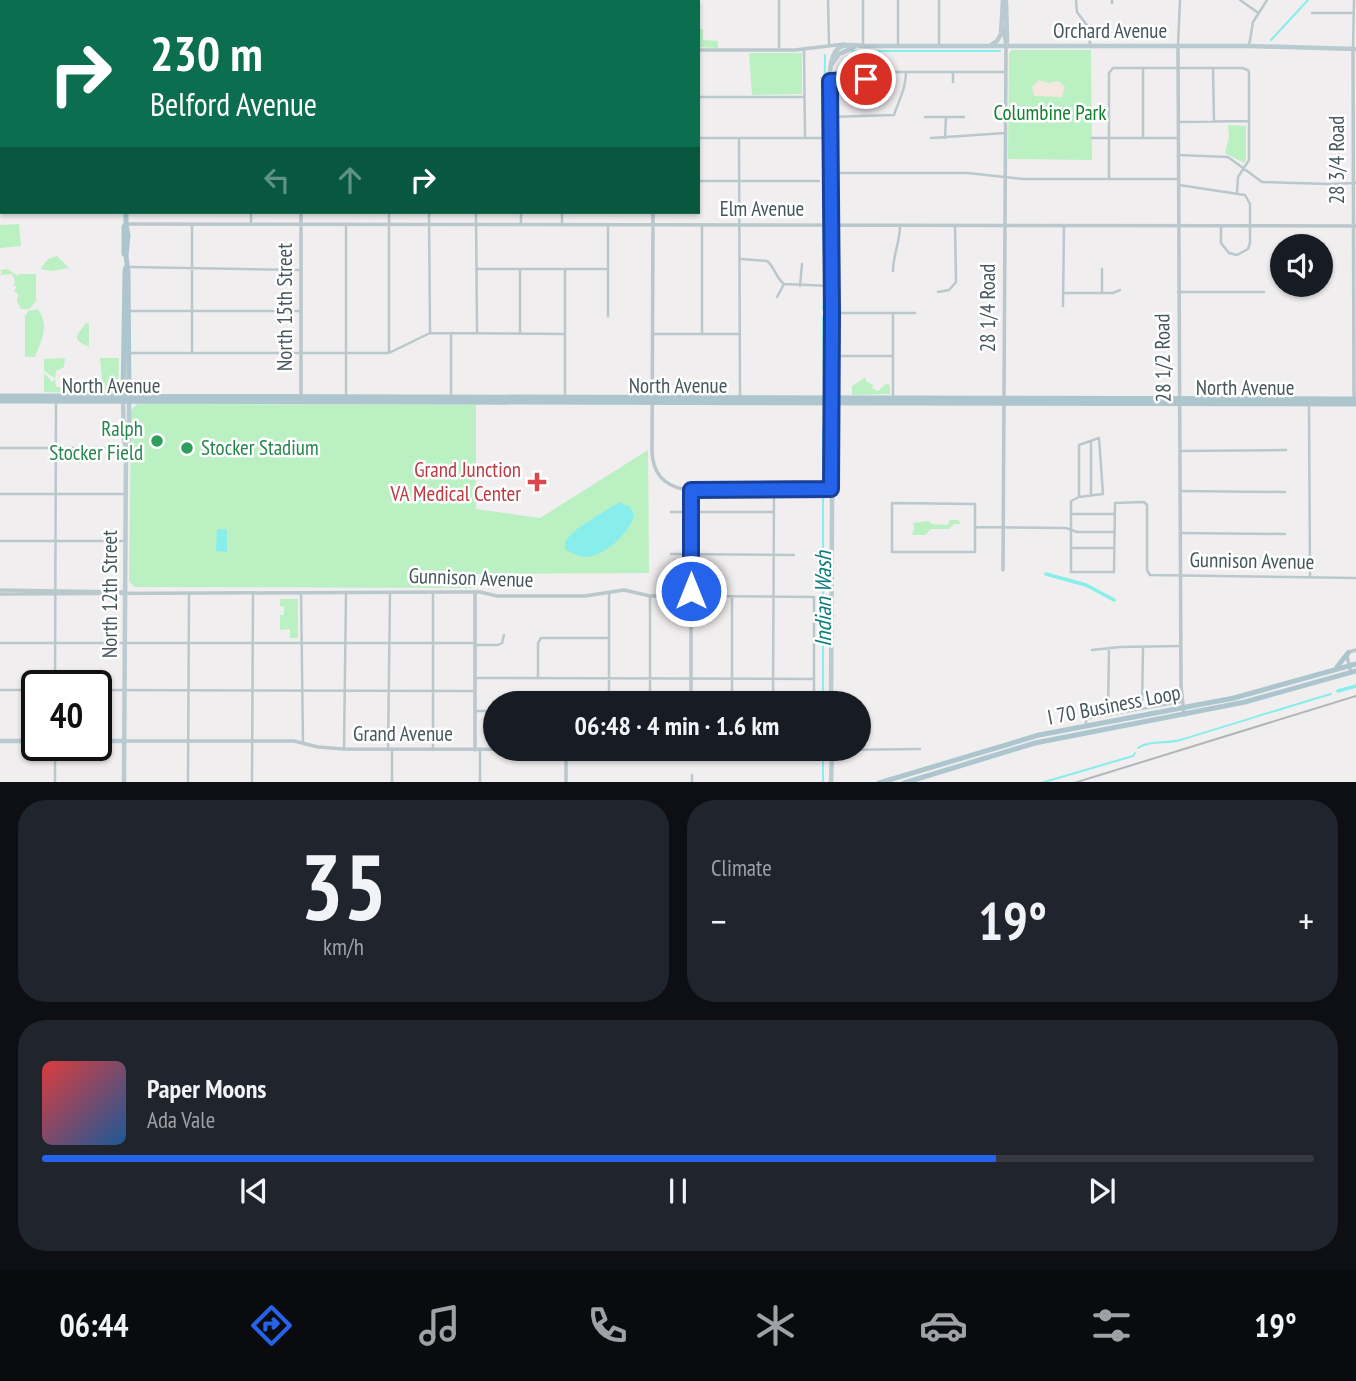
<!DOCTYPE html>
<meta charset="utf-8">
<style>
body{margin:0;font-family:"PT Sans Narrow",sans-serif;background:#20242c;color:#f1f3f6;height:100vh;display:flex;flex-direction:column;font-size:26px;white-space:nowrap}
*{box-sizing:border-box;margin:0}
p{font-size:23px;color:#9ea1a6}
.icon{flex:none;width:38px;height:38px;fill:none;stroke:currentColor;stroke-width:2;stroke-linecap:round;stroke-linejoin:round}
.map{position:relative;height:782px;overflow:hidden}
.sheet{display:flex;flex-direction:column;gap:18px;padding:18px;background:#0d0f14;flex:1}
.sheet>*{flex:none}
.hud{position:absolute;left:0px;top:0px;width:700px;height:214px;box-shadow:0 2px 5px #0004;background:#0b6e4f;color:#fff;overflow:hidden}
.fabs{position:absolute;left:1270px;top:234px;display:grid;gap:14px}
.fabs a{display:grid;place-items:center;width:63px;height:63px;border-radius:50%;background:#171b24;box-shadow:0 2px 5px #0004;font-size:35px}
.speed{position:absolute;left:21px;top:670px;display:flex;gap:14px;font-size:35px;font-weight:700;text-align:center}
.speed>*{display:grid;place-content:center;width:91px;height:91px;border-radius:50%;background:#171b24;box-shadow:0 2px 5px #0004;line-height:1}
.speed .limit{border:4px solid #111;border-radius:10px;background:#fff;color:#111}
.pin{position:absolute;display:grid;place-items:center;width:60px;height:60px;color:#fff;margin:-30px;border:4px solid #fff;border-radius:50%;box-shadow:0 2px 7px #0007}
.me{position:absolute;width:77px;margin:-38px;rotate:0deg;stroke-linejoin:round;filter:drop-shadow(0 0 5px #0008)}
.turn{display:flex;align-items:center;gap:24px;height:147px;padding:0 35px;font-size:32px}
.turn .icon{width:91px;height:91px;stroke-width:2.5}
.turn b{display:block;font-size:49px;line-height:60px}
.lanes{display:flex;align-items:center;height:66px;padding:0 35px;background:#0003;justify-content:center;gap:35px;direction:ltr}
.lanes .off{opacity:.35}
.big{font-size:52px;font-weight:700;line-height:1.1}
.sheet .widget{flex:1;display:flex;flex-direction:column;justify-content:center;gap:10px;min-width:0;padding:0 24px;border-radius:28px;background:#20242c}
.sheet .dial{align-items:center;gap:0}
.dial b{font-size:91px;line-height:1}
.song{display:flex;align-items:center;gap:21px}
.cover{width:84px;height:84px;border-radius:10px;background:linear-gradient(135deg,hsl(0 70% 55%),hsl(210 70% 35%))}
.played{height:7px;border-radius:4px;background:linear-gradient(90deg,#2563eb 75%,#363941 75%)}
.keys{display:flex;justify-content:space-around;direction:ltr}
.heat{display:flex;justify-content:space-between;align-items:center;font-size:38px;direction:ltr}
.sheet .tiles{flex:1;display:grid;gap:18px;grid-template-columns:1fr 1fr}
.widget:last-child{grid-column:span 2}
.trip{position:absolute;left:483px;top:691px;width:388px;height:70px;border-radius:35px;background:#171b24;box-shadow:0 2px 5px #0004;font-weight:700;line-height:70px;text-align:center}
.dock{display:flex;height:112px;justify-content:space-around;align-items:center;background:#090b0e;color:#9ea1a6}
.dock .icon{width:49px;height:49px}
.dock .on{color:#2563eb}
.dock b{font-size:32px;color:#f1f3f6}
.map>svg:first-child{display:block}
.green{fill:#bbf0c3}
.sand{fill:#f3e8df}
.water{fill:#87eeeb}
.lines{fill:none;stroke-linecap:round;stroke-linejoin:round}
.stream{stroke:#87eeeb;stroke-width:2}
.canal{stroke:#87eeeb;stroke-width:3.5}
.minor{stroke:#bac7cc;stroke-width:2.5}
.tertiary{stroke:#bac7cc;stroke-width:3.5}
.secondary{stroke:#b9cad1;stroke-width:4.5}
.primary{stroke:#adc6ce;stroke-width:5}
.rail{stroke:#b0b6b9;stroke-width:2}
.route-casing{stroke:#184099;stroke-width:18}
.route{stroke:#2563eb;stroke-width:12}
.leisure-dot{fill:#2e9e5b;stroke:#fff;stroke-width:2.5}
.health-dot{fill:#e0444e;stroke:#fff;stroke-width:2.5}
.labels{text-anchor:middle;stroke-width:5;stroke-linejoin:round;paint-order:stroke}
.street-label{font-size:21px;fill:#46575c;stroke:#fff}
.park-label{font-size:21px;fill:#148031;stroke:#fff}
.leisure-label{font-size:21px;fill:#27864d;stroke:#fff;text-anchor:end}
.health-label{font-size:21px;fill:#be3a42;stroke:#fff;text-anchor:end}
.water-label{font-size:23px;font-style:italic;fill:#0b7e7b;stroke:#fff}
</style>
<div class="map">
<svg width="1356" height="783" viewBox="0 0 1356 783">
<rect width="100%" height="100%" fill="#f1eeef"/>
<!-- green -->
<path class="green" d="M 698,29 L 703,29 L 703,40 L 718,41 L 718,48 L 698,47 Z
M 1012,50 L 1091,50 L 1092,160 L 1008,159 L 1009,53 Z
M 749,53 L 802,53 L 802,94 L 752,95 Z
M 1228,125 L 1246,126 L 1246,160 L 1244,163 L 1225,153 L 1229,137 Z
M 19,224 L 21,246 L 0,248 L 0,225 Z
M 57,256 L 69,268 L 52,271 L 40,269 L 48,259 Z
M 8,269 L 17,276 L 19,274 L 36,274 L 36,301 L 29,309 L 21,309 L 17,301 L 18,294 L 14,291 L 17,286 L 14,286 L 15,281 L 12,274 L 0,275 L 2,272 L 0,270 Z
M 38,309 C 50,327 41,340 35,357 L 25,357 L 25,316 L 28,311 Z
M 86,323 L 89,324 L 89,347 C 70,338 77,336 86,323 Z
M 65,358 L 64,367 L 56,371 L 55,378 L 44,371 L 44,359 Z
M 100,358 L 119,358 L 118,387 L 115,385 L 112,390 L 113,394 L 44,392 L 44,373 L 52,382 L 55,379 L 56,387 L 64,387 L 67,385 L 71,387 L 96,387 L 97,382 L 102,379 Z
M 866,377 L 866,381 L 873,385 L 872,388 L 878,391 L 886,384 L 890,385 L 890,394 L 852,395 L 852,386 Z
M 137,404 L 476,405 L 476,509 L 540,518 L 648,450 L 649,573 L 473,574 L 472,588 L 135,587 L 129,581 L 131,410 Z
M 949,520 L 959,520 L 960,524 L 954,524 L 949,529 L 931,529 L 925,535 L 912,535 L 914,529 L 913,523 L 929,521 L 932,524 L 948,525 Z
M 280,599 L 298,599 L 298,638 L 290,638 L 290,629 L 280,630 L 280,615 L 284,615 L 284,607 L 280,606 Z"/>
<!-- sand -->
<path class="sand" d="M 1039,80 L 1048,83 L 1059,81 L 1065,87 L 1062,97 L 1034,96 L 1032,87 Z"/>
<!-- water -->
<path class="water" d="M 619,502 L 630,507 L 634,515 C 629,534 606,555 586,557 C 578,557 572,553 565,549 L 565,541 L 578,528 Z
M 217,529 L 227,530 L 227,552 L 216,551 Z"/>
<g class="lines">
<!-- stream -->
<path class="stream" d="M 1271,40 L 1308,0
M 852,51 L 1000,51
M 823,221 L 825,55
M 823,229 L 825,282
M 823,309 L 825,289
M 823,316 L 824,392
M 824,425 L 825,408
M 823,485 L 823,431
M 823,494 L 823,704
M 1138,748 C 1149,740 1167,744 1180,740 C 1230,725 1280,709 1331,694
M 823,755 L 823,783
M 1041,783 L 1133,756 L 1135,753"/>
<!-- canal -->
<path class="canal" d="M 1046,574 L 1086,585 L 1114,600
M 1338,691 L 1356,686"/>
<!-- minor -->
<path class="minor" d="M 39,0 L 39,2
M 498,0 L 498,2
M 654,0 L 654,2
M 694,0 L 694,2
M 779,0 L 779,50
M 828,0 L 829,44
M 863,0 L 863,46
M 898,0 L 898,46
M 939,0 L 939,46
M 1076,0 L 1077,12 L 1089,28 L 1090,45
M 1240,0 L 1257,12
M 214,2 L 214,0
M 351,2 L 353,0
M 390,2 L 390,0
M 542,2 L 542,0
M 586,2 L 586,0
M 629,2 L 629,0
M 1112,3 L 1112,0
M 1312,13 L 1354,13
M 1178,46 L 1180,0
M 1249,46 L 1253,22 L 1267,0
M 1353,49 L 1354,0
M 804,50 L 805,138
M 1143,68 L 1143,138
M 1213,69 L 1214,122
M 953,72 L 953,82
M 830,81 L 861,81 L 873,73 L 881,72 L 1005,72
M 698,97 L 804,97
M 830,117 L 894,115 C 899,100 906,88 906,72
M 925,117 L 964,117
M 1178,122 L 1248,121
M 698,138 L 822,138
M 739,138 L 740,395
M 931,138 L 1005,133
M 945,138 L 946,117
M 1092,138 L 1178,138
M 1178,155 L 1228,157 L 1262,182 L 1328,184 L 1356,183
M 830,173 L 968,173 L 1023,179 L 1178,179
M 1109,179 L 1109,73 L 1113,68 L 1242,68 L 1248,70 L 1249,73 L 1249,160 L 1238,177 L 1237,192
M 698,181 L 819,181
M 1179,185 L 1245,195 L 1250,204 L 1250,243 L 1248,249 L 1237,255 L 1229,253 L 1221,243 L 1221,226
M 429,212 L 430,333
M 476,212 L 477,333
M 521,212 L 521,225
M 192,224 L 192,353
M 251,224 L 251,212
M 562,225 L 562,212
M 608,225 L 608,316
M 702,225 L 702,334
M 741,259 L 767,261 C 775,267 775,277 784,284 L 832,286
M 130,267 L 301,270
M 477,269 L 608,269
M 893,271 C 893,255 900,242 900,226
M 800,286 L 802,264
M 938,292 L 949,290 L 956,282 L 955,225
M 1178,292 L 1264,292
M 1063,293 L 1113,293 L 1120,290
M 1102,293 L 1102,269
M 777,297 L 784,284
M 1063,306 L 1064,225
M 128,311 L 300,311
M 833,313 L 915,313
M 451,333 L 451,396
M 520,333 L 520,270
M 653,334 L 740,334
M 128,353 L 389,353 L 430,333 L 565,334
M 389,353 L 389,212
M 833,356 L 893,356
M 346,396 L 346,224
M 565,397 L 565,270
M 893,397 L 893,313
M 1309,406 L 1310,577
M 0,448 L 126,448
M 1180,451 L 1286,450
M 1180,491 L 1285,492
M 0,494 L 126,494
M 1091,495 L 1091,443
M 1079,497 L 1079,445 L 1099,438 L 1103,494 L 1079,497 L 1071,501 L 1071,572 L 1114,572 L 1115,503 L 1144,502 L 1147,505 L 1147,570 L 1150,575 L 1356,578
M 892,503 L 975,504 L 975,552 L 892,552 Z
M 671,512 L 773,512
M 1071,514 L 1113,514
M 975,527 L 1066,528 L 1077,532 L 1114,532
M 1180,533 L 1285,534
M 0,541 L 126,541
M 1072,548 L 1114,548
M 671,554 L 794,555
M 301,592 L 303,743
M 609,593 L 609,704
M 650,596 L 650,704
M 691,596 L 814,597 L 814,704
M 0,643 L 475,643
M 475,645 L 498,645 L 502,643 L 504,635
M 1092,650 L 1120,647 L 1180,646
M 475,678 L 814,679
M 538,678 L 538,643 L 541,638 L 609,638
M 55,686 L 56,402
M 0,690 L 37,690
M 96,690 L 475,691
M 732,704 L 732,597
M 773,704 L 774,490
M 1142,709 L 1143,647
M 475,711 L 495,711
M 1108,715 L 1109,648
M 1086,725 L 1086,720 L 1090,718 L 1181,702
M 55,746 L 55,783
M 344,749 L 346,592
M 388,750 L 390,592
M 392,750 L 392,783
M 433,750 L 433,592
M 832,750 L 920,749
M 480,751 L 480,783
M 188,783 L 189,593
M 252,783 L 253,593
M 692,783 L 692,775"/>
<!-- tertiary -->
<path class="tertiary" d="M 301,0 L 301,2
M 1003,26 L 1006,46 L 1003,570
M 1178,46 L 1181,685 L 1184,715
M 1353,49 L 1354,400
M 0,50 L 2,50
M 698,50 L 795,50 L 845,44
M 653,212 L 652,452 C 653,472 663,485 683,489 L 831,489
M 126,224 L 1356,226
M 301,399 L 301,212
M 0,590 L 124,592
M 0,594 L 455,592 L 480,592 L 497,596 L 585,596 L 624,590 L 650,596 L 691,596
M 1351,673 L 1347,656 L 1349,652 L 1356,650
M 691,704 L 691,490
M 125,741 L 294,741 L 318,747 L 344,749 L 832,750
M 475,750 L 475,592
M 566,750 L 566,783"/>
<!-- secondary -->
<path class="secondary" d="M 1006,2 L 1007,41 L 1006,46
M 991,45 L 997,41 L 1001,34 L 1003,0
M 862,46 L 1249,46 L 1356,49
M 831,65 L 839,54 L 854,47
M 123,401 L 124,439 L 126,447
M 831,704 L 833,313 L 830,213 L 830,71 C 832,48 839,42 863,46
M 0,741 L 37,741
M 96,741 L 125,741
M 124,783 L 126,448 L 129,439 L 129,401
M 831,783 L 832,749"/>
<!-- primary -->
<path class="primary" d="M 127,0 L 127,2
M 126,224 L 126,212
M 126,256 L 128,236 L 126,224 L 124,227 L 124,254 L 126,256 L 128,271 L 129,398
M 0,396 L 1356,399
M 123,400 L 125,271 L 126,267
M 0,401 L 1356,404
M 1337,667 L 1348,653
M 879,783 L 1039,735 L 1234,698 L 1356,664
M 904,783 L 1035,743 L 1245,702 L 1356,671"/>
<!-- rail -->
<path class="rail" d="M 1074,783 L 1356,696"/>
</g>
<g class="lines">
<defs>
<path id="route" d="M 691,591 L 691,490 L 831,489 L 832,313 L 830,81 L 866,79"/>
</defs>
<!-- route casing -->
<use href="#route" class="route-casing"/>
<!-- route -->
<use href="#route" class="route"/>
</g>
<!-- markers -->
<g class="leisure-dot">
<circle cx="157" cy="441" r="7"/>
<circle cx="187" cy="448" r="7"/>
</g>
<path class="health-dot" d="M533.5 471.5h7v7h7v7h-7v7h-7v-7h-7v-7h7z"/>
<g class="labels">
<!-- street labels -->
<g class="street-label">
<text x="1110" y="38">Orchard Avenue</text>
<text transform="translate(1337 160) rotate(-90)" y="7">28 3/4 Road</text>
<text x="762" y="216">Elm Avenue</text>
<text transform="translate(285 307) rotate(-90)" y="7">North 15th Street</text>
<text transform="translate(988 308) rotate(-90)" y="7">28 1/4 Road</text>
<text transform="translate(1163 358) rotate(-91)" y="7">28 1/2 Road</text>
<text x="111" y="393">North Avenue</text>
<text x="678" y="393">North Avenue</text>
<text x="1245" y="395">North Avenue</text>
<text transform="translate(1252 561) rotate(1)" y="7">Gunnison Avenue</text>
<text transform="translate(471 578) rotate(2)" y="7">Gunnison Avenue</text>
<text transform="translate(110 594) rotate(-90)" y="7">North 12th Street</text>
<text transform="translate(1114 705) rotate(-11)" y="7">I 70 Business Loop</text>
<text x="403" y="741">Grand Avenue</text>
</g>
<!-- park labels -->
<g class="park-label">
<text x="1050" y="120">Columbine Park</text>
</g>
<!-- leisure labels -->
<g class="leisure-label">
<text x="143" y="436">Ralph<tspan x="143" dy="24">Stocker Field</tspan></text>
<text x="201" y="455" text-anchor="start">Stocker Stadium</text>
</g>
<!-- health labels -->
<g class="health-label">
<text x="521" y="477">Grand Junction<tspan x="521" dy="24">VA Medical Center</tspan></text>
</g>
<!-- water labels -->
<g class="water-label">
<text transform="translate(823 599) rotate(-90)" y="8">Indian Wash</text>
</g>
</g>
</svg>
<div class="fabs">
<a><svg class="icon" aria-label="sound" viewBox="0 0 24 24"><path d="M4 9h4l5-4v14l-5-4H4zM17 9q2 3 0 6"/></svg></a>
</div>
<div class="speed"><div class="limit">40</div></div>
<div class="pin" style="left:866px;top:79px;background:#d93025"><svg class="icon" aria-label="arrive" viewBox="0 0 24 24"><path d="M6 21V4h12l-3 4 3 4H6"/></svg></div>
<svg class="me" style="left:691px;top:591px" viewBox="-20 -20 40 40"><circle r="17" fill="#2563eb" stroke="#fff" stroke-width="3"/><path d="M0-11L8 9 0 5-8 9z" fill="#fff"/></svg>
<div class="trip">06:48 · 4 min · 1.6 km</div>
<div class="hud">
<div class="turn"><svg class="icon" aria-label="right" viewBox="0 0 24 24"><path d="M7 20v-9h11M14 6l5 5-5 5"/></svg><div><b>230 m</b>Belford Avenue</div></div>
<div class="lanes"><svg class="icon off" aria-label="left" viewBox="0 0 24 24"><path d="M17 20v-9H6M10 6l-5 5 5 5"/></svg><svg class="icon off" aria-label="ahead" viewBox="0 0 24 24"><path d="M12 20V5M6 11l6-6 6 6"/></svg><svg class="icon" aria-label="right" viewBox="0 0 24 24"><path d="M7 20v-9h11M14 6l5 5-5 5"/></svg></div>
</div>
</div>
<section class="sheet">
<div class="tiles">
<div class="widget dial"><b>35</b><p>km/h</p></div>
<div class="widget"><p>Climate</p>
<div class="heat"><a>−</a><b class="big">19°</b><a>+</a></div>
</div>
<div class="widget">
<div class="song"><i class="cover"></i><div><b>Paper Moons</b><p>Ada Vale</p></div></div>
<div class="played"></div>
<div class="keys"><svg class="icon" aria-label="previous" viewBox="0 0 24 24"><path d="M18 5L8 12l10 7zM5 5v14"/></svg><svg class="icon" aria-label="pause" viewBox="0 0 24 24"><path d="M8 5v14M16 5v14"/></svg><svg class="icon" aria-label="next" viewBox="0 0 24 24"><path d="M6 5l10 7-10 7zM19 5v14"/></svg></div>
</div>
</div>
</section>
<nav class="dock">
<b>06:44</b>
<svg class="icon on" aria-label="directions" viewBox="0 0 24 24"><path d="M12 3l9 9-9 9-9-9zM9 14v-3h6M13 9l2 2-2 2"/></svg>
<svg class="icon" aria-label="music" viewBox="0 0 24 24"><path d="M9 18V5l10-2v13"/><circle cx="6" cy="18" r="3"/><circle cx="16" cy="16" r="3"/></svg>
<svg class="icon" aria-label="phone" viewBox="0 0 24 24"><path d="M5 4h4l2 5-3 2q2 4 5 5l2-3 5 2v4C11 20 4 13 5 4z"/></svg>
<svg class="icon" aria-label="climate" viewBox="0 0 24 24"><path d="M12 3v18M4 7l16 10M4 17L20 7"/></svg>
<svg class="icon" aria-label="car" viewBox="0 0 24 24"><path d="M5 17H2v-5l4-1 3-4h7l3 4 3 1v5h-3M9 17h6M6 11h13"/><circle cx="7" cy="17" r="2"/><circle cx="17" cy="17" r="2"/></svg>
<svg class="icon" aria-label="filters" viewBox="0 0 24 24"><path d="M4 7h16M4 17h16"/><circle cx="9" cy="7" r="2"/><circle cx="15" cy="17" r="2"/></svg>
<b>19°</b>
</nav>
